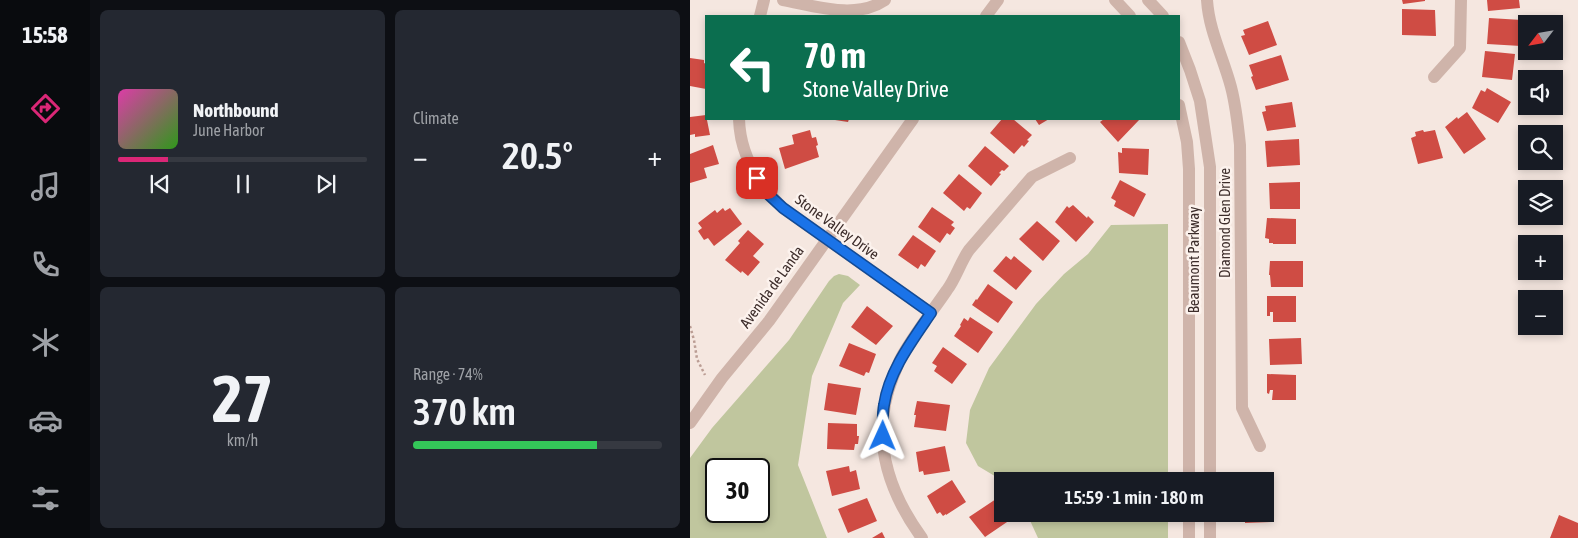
<!DOCTYPE html>
<meta charset="utf-8">
<style>
body{margin:0;font-family:"Asap Condensed",sans-serif;background:#242831;color:#f1f3f6;height:100vh;display:flex;flex-direction:column;font-size:19px;white-space:nowrap}
*{box-sizing:border-box;margin:0}
p{font-size:16px;color:#9ea1a6}
.icon{flex:none;width:28px;height:28px;fill:none;stroke:currentColor;stroke-width:2;stroke-linecap:round;stroke-linejoin:round}
.map{position:relative;flex:1;overflow:hidden}
.details{display:flex;flex-direction:column;gap:10px;padding:10px;background:#0d0f14;width:600px}
.details>*{flex:none}
.top-card{position:absolute;left:15px;top:15px;width:475px;height:105px;border-radius:0px;box-shadow:0 2px 8px #0003;background:#0b6e4f;color:#fff;overflow:hidden}
.needle{width:32px;rotate:239deg}
.controls{position:absolute;left:828px;top:15px;display:grid;gap:10px}
.controls a{display:grid;place-items:center;width:45px;height:45px;border-radius:0px;background:#171b24;box-shadow:0 2px 8px #0003;font-size:25px}
.speed{position:absolute;left:15px;top:458px;display:flex;gap:10px;font-size:25px;font-weight:700;text-align:center}
.speed>*{display:grid;place-content:center;width:65px;height:65px;border-radius:50%;background:#171b24;box-shadow:0 2px 8px #0003;line-height:1}
.speed .limit{border:2px solid #111;border-radius:8px;background:#fff;color:#111}
.pin{position:absolute;display:grid;place-items:center;width:42px;height:42px;color:#fff;margin:-21px;border-radius:10px;box-shadow:0 2px 8px #0006}
.me{position:absolute;width:55px;margin:-28px;rotate:1deg;stroke-linejoin:round;filter:drop-shadow(0 0 4px #0008)}
.turn{display:flex;align-items:center;gap:18px;height:105px;padding:0 15px;font-size:22px}
.turn .icon{width:65px;height:65px;stroke-width:2.5}
.turn b{display:block;font-size:35px;line-height:42px}
.big{font-size:38px;font-weight:600;line-height:1.1}
.details .tile{flex:1;display:flex;flex-direction:column;justify-content:center;gap:8px;min-width:0;padding:0 18px;border-radius:8px;background:#242831}
.details .dial{align-items:center;gap:0}
.dial b{font-size:65px;line-height:1}
.song{display:flex;align-items:center;gap:15px}
.cover{width:60px;height:60px;border-radius:8px;background:linear-gradient(135deg,hsl(320 70% 55%),hsl(110 70% 35%))}
.played{height:5px;border-radius:2px;background:linear-gradient(90deg,#db2777 20%,#363941 20%)}
.keys{display:flex;justify-content:space-around;direction:ltr}
.heat{display:flex;justify-content:space-between;align-items:center;font-size:28px;direction:ltr}
.charge{height:8px;border-radius:4px;background:linear-gradient(90deg,#34c759 74%,#363941 0)}
.details .tiles{flex:1;display:grid;gap:10px;grid-template-columns:repeat(2,1fr)}
.trip{position:absolute;left:304px;top:472px;width:280px;height:50px;border-radius:0px;background:#171b24;box-shadow:0 2px 8px #0003;font-weight:600;line-height:50px;text-align:center}
main{display:flex;flex:1;min-height:0}
.tabs{display:flex;flex-direction:column;width:90px;justify-content:space-around;align-items:center;background:#090b0e;color:#9ea1a6}
.tabs .icon{width:35px;height:35px}
.tabs .current{color:#db2777}
.tabs b{font-size:22px;color:#f1f3f6}
.map>svg:first-child{display:block}
.green{fill:#c0c69e;fill-rule:evenodd}
.building{fill:#cf4c44}
.lines{fill:none;stroke-linecap:round;stroke-linejoin:round}
.path{stroke:#bb9d94;stroke-width:2.5;stroke-dasharray:2.5 2.5;stroke-linecap:butt}
.minor{stroke:#cfb4aa;stroke-width:12}
.route-casing{stroke:#114b97;stroke-width:12}
.route{stroke:#1a73e8;stroke-width:9}
.labels{text-anchor:middle;stroke-width:5;stroke-linejoin:round;paint-order:stroke}
.street-label{font-size:15px;fill:#3c2c2a;stroke:#fcf2ed}
</style>
<main>
<nav class="tabs">
<b>15:58</b>
<svg class="icon current" aria-label="directions" viewBox="0 0 24 24"><path d="M12 3l9 9-9 9-9-9zM9 14v-3h6M13 9l2 2-2 2"/></svg>
<svg class="icon" aria-label="music" viewBox="0 0 24 24"><path d="M9 18V5l10-2v13"/><circle cx="6" cy="18" r="3"/><circle cx="16" cy="16" r="3"/></svg>
<svg class="icon" aria-label="phone" viewBox="0 0 24 24"><path d="M5 4h4l2 5-3 2q2 4 5 5l2-3 5 2v4C11 20 4 13 5 4z"/></svg>
<svg class="icon" aria-label="climate" viewBox="0 0 24 24"><path d="M12 3v18M4 7l16 10M4 17L20 7"/></svg>
<svg class="icon" aria-label="car" viewBox="0 0 24 24"><path d="M5 17H2v-5l4-1 3-4h7l3 4 3 1v5h-3M9 17h6M6 11h13"/><circle cx="7" cy="17" r="2"/><circle cx="17" cy="17" r="2"/></svg>
<svg class="icon" aria-label="filters" viewBox="0 0 24 24"><path d="M4 7h16M4 17h16"/><circle cx="9" cy="7" r="2"/><circle cx="15" cy="17" r="2"/></svg>
</nav>
<section class="details">
<div class="tiles">
<div class="tile">
<div class="song"><i class="cover"></i><div><b>Northbound</b><p>June Harbor</p></div></div>
<div class="played"></div>
<div class="keys"><svg class="icon" aria-label="previous" viewBox="0 0 24 24"><path d="M18 5L8 12l10 7zM5 5v14"/></svg><svg class="icon" aria-label="pause" viewBox="0 0 24 24"><path d="M8 5v14M16 5v14"/></svg><svg class="icon" aria-label="next" viewBox="0 0 24 24"><path d="M6 5l10 7-10 7zM19 5v14"/></svg></div>
</div>
<div class="tile"><p>Climate</p>
<div class="heat"><a>−</a><b class="big">20.5°</b><a>+</a></div>
</div>
<div class="tile dial"><b>27</b><p>km/h</p></div>
<div class="tile"><p>Range · 74%</p><b class="big">370 km</b><div class="charge"></div></div>
</div>
</section>
<div class="map">
<svg width="888" height="538" viewBox="0 0 888 538">
<rect width="100%" height="100%" fill="#f5e7e0"/>
<!-- green -->
<path class="green" d="M 478,224 L 478,481 L 313,481 L 288,466 L 276,443 L 280,410 L 299,368 L 346,304 L 374,274 L 398,254 L 421,225 Z
M 149,274 L 158,276 L 170,285 L 153,303 L 122,376 L 108,465 L 137,538 L 0,538 L 0,458 L 22,428 L 99,340 L 139,281 L 144,276 ZM 26,469 L 69,469 L 69,511 L 26,511 Z
M 337,514 L 478,514 L 478,538 L 348,538 Z"/>
<!-- building -->
<path class="building" d="M 712,0 L 735,0 L 735,1 L 713,4 Z
M 797,0 L 829,0 L 830,8 L 798,11 Z
M 712,9 L 745,10 L 746,36 L 712,35 Z
M 799,18 L 832,20 L 831,46 L 797,44 Z
M 578,21 L 587,45 L 559,55 L 551,36 L 555,35 L 553,30 Z
M 795,51 L 825,54 L 822,80 L 792,77 Z
M 591,55 L 599,80 L 566,90 L 561,77 L 563,76 L 559,65 Z
M 0,58 L 14,60 L 14,63 L 16,64 L 16,89 L 0,86 Z
M 797,88 L 821,102 L 808,123 L 782,108 L 791,90 L 795,92 Z
M 602,102 L 606,127 L 577,131 L 572,112 L 576,111 L 575,106 Z
M 777,112 L 796,139 L 774,154 L 755,127 L 767,117 L 768,119 Z
M 16,115 L 20,135 L 5,137 L 5,134 L 0,135 L 0,117 Z
M 145,119 L 159,119 L 158,122 L 145,120 Z
M 312,119 L 323,119 L 342,135 L 337,140 L 339,141 L 334,147 L 332,145 L 324,154 L 300,133 Z
M 345,119 L 359,119 L 349,125 Z
M 414,119 L 450,119 L 428,142 L 410,122 Z
M 120,130 L 122,138 L 126,137 L 128,145 L 126,146 L 129,157 L 95,169 L 89,148 L 104,144 L 102,135 Z
M 733,130 L 734,132 L 745,130 L 753,158 L 728,164 L 721,138 L 726,136 L 725,132 Z
M 609,139 L 610,165 L 577,167 L 575,141 Z
M 23,145 L 29,164 L 14,168 L 17,178 L 0,183 L 0,154 Z
M 295,146 L 319,166 L 314,171 L 312,170 L 309,173 L 311,174 L 301,186 L 278,166 Z
M 432,148 L 459,149 L 458,175 L 429,173 L 428,152 L 432,153 Z
M 269,174 L 292,193 L 280,209 L 277,207 L 274,211 L 253,193 Z
M 430,180 L 456,194 L 444,217 L 424,206 L 426,201 L 421,198 Z
M 610,182 L 610,209 L 580,209 L 579,183 Z
M 383,205 L 397,218 L 398,216 L 404,222 L 386,242 L 365,222 L 377,206 L 379,208 Z
M 242,207 L 264,222 L 261,225 L 265,228 L 260,235 L 257,233 L 250,243 L 228,227 Z
M 33,208 L 35,211 L 40,208 L 52,224 L 24,246 L 18,238 L 14,240 L 8,231 L 12,228 L 8,223 L 25,210 L 27,213 Z
M 577,218 L 606,219 L 606,244 L 583,244 L 583,243 L 579,243 L 579,239 L 575,238 Z
M 347,221 L 370,241 L 353,261 L 329,239 Z
M 58,230 L 74,244 L 63,256 L 70,262 L 58,276 L 52,271 L 51,273 L 35,260 L 50,243 L 48,241 Z
M 223,235 L 246,251 L 235,267 L 231,264 L 228,269 L 208,255 Z
M 316,256 L 321,260 L 324,256 L 342,271 L 326,290 L 303,271 Z
M 580,261 L 613,261 L 613,287 L 581,287 L 580,275 L 579,275 Z
M 298,284 L 323,302 L 308,323 L 282,305 L 286,299 L 287,300 Z
M 577,296 L 606,296 L 606,322 L 583,322 L 583,312 L 580,312 L 580,316 L 577,316 Z
M 177,306 L 203,326 L 186,345 L 161,327 Z
M 280,317 L 303,332 L 288,353 L 264,336 L 271,326 L 270,325 L 274,318 L 278,321 Z
M 611,338 L 612,364 L 580,365 L 579,339 Z
M 159,343 L 186,354 L 179,373 L 176,372 L 174,376 L 149,366 Z
M 253,347 L 277,364 L 262,384 L 244,371 L 247,366 L 242,363 Z
M 577,374 L 606,375 L 606,400 L 582,400 L 583,390 L 580,390 L 579,394 L 577,393 Z
M 138,383 L 171,388 L 166,415 L 134,410 Z
M 227,401 L 260,405 L 256,431 L 224,427 L 226,415 L 224,415 Z
M 138,423 L 167,424 L 167,436 L 169,436 L 168,444 L 165,444 L 164,450 L 137,449 Z
M 255,446 L 260,471 L 234,475 L 233,471 L 229,472 L 226,452 Z
M 159,466 L 160,472 L 166,470 L 170,489 L 142,496 L 136,471 Z
M 262,480 L 276,502 L 256,515 L 256,514 L 253,516 L 250,512 L 247,514 L 237,496 Z
M 575,489 L 581,489 L 581,522 L 555,523 L 555,514 L 575,514 Z
M 177,498 L 187,521 L 158,533 L 148,509 Z
M 306,499 L 312,509 L 312,514 L 316,514 L 320,520 L 295,537 L 279,517 Z
M 869,515 L 888,523 L 888,538 L 860,538 Z
M 192,532 L 195,538 L 182,538 Z"/>
<g class="lines">
<!-- path -->
<path class="path" d="M 0,326 L 4,340 L 7,359 L 15,375"/>
<!-- minor -->
<path class="minor" d="M 93,0 C 125,6 166,20 195,0
M 425,0 L 440,16
M 458,0 L 473,16
M 517,0 C 519,31 533,57 541,87 C 546,106 548,125 550,145 L 552,408 L 570,446
M 70,16 L 74,0
M 296,16 L 308,0
M 489,42 L 500,70 L 510,101 L 520,167 L 520,481
M 744,77 L 770,48 L 771,0
M 489,105 L 497,142 L 499,169 L 499,481
M 49,119 C 50,155 68,184 93,208 L 241,313
M 0,423 L 32,378 L 79,321 L 223,119
M 499,514 L 499,538
M 520,514 L 520,538
M 232,538 C 197,490 180,435 203,377 C 206,370 208,363 212,356 C 225,333 242,312 257,290 C 266,278 270,263 279,250 L 342,177 L 380,158"/>
</g>
<g class="lines">
<defs>
<path id="route" d="M 67,178 L 79,195 L 93,208 L 241,313 C 222,341 199,371 194,405 C 192,415 193,426 193,436"/>
</defs>
<!-- route casing -->
<use href="#route" class="route-casing"/>
<!-- route -->
<use href="#route" class="route"/>
</g>
<g class="labels">
<!-- street labels -->
<g class="street-label">
<text transform="translate(535 223) rotate(-90)" y="5">Diamond Glen Drive</text>
<text transform="translate(147 227) rotate(36)" y="5">Stone Valley Drive</text>
<text transform="translate(504 260) rotate(-90)" y="5">Beaumont Parkway</text>
<text transform="translate(82 287) rotate(-54)" y="5">Avenida de Landa</text>
</g>
</g>
</svg>
<div class="controls">
<a><svg class="needle" viewBox="-14 -14 28 28"><path d="M0-13l5 13h-10z" fill="#e53935"/><path d="M0 13l5-13h-10z" fill="#9ea1a6"/></svg></a>
<a><svg class="icon" aria-label="sound" viewBox="0 0 24 24"><path d="M4 9h4l5-4v14l-5-4H4zM17 9q2 3 0 6"/></svg></a>
<a><svg class="icon" aria-label="search" viewBox="0 0 24 24"><circle cx="10" cy="10" r="6"/><path d="M15 15l6 6"/></svg></a>
<a><svg class="icon" aria-label="layers" viewBox="0 0 24 24"><path d="M12 4l9 5-9 5-9-5zM3 14l9 5 9-5"/></svg></a>
<a>+</a>
<a>−</a>
</div>
<div class="speed"><div class="limit">30</div></div>
<div class="pin" style="left:67px;top:178px;background:#d93025"><svg class="icon" aria-label="arrive" viewBox="0 0 24 24"><path d="M6 21V4h12l-3 4 3 4H6"/></svg></div>
<svg class="me" style="left:193px;top:436px" viewBox="-20 -20 40 40"><path d="M0-17L14 15 0 8-14 15z" fill="#1a73e8" stroke="#fff" stroke-width="4"/></svg>
<div class="trip">15:59 · 1 min · 180 m</div>
<div class="top-card">
<div class="turn"><svg class="icon" aria-label="left" viewBox="0 0 24 24"><path d="M17 20v-9H6M10 6l-5 5 5 5"/></svg><div><b>70 m</b>Stone Valley Drive</div></div>
</div>
</div>
</main>
